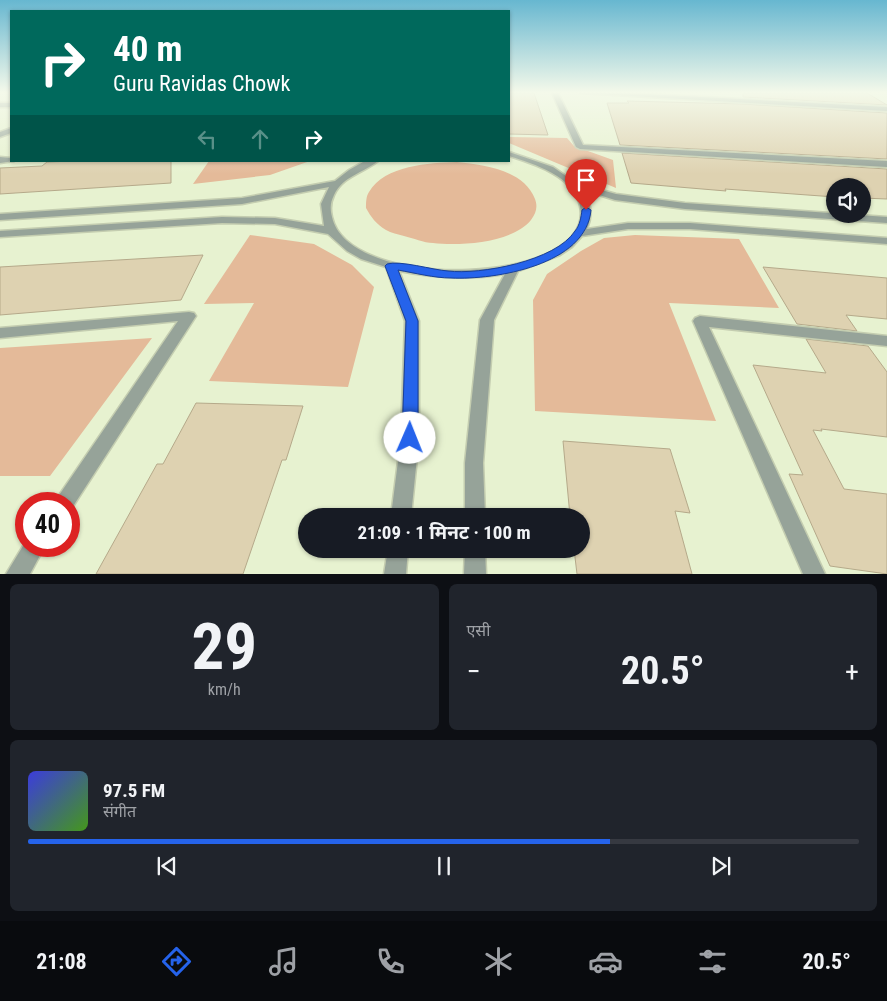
<!DOCTYPE html>
<html lang="hi">
<meta charset="utf-8">
<style>
body{margin:0;font-family:"Roboto Condensed","Noto Sans Devanagari",sans-serif;background:#20242c;color:#f1f3f6;height:100vh;display:flex;flex-direction:column;font-size:19px;white-space:nowrap}
*{box-sizing:border-box;margin:0}
p{font-size:16px;color:#9ea1a6}
.icon{flex:none;width:28px;height:28px;fill:none;stroke:currentColor;stroke-width:2;stroke-linecap:round;stroke-linejoin:round}
.map{position:relative;height:574px;overflow:hidden}
.panel{display:flex;flex-direction:column;gap:10px;padding:10px;background:#0d0f14;flex:1}
.panel>*{flex:none}
.guide{position:absolute;left:10px;top:10px;width:500px;height:152px;border-radius:0px;box-shadow:0 1px 4px #0004;background:#00695c;color:#fff;overflow:hidden}
.controls{position:absolute;left:826px;top:178px;display:grid;gap:10px}
.controls a{display:grid;place-items:center;width:45px;height:45px;border-radius:50%;background:#171b24;box-shadow:0 1px 4px #0004;font-size:25px}
.speed{position:absolute;left:15px;top:492px;display:flex;gap:10px;font-size:25px;font-weight:700;text-align:center}
.speed>*{display:grid;place-content:center;width:65px;height:65px;border-radius:50%;background:#171b24;box-shadow:0 1px 4px #0004;line-height:1}
.speed .limit{border:8px solid #d22;background:#fff;color:#111}
.pin{position:absolute;display:grid;place-items:center;width:42px;height:42px;color:#fff;margin:-51px -21px;border-radius:50% 50% 50% 0;rotate:-45deg;box-shadow:0 0 5px #0007}
.pin .icon{rotate:45deg}
.me{position:absolute;width:55px;margin:-28px;rotate:1deg;stroke-linejoin:round;filter:drop-shadow(0 0 4px #0008)}
.turn{display:flex;align-items:center;gap:18px;height:105px;padding:0 20px;font-size:22px}
.turn .icon{width:65px;height:65px;stroke-width:2.5}
.turn b{display:block;font-size:35px;line-height:42px}
.lanes{display:flex;align-items:center;height:48px;padding:0 20px;background:#0003;justify-content:center;gap:25px;direction:ltr}
.lanes .off{opacity:.35}
.big{font-size:38px;font-weight:700;line-height:1.1}
.panel .tile{flex:1;display:flex;flex-direction:column;justify-content:center;gap:8px;min-width:0;padding:0 18px;border-radius:8px;background:#20242c}
.panel .dial{align-items:center;gap:0}
.dial b{font-size:65px;line-height:1}
.song{display:flex;align-items:center;gap:15px}
.cover{width:60px;height:60px;border-radius:8px;background:linear-gradient(135deg,hsl(240 70% 55%),hsl(100 70% 35%))}
.played{height:5px;border-radius:2px;background:linear-gradient(90deg,#2563eb 70%,#363941 70%)}
.keys{display:flex;justify-content:space-around;direction:ltr}
.heat{display:flex;justify-content:space-between;align-items:center;font-size:28px;direction:ltr}
.panel .tiles{flex:1;display:grid;gap:10px;grid-template-columns:1fr 1fr}
.tile:last-child{grid-column:span 2}
.trip{position:absolute;left:298px;top:508px;width:292px;height:50px;border-radius:25px;background:#171b24;box-shadow:0 1px 4px #0004;font-weight:700;line-height:50px;text-align:center}
.tabs{display:flex;height:80px;justify-content:space-around;align-items:center;background:#090b0e;color:#9ea1a6}
.tabs .icon{width:35px;height:35px}
.tabs .current{color:#2563eb}
.tabs b{font-size:22px;color:#f1f3f6}
.map>svg:first-child{display:block}
.green{fill:#e4ba99}
.building{fill:#ded2b1;stroke:#b5a98a}
.lines{fill:none;stroke-linecap:round;stroke-linejoin:round}
.minor-casing{stroke:#c4cdb0;stroke-width:3}
.tertiary-casing{stroke:#c4cdb0;stroke-width:3}
.minor{fill:#96a399;fill-rule:evenodd}
.tertiary{fill:#96a399;fill-rule:evenodd}
.route{fill:#2563eb;stroke:#184099}
</style>
<div class="map">
<svg width="887" height="574" viewBox="0 0 887 574">
<rect width="100%" height="100%" fill="#e7f2d0"/>
<!-- green -->
<path class="green" d="M 509,137 L 567,138 L 574,146 L 613,160 L 616,188 L 509,143 Z
M 209,161 L 310,161 L 270,175 L 193,184 Z
M 457,162 C 485,165 524,170 535,199 C 538,207 536,213 531,220 C 512,243 461,246 433,243 C 424,243 413,238 404,236 C 398,234 391,233 386,230 C 376,224 371,217 366,208 C 366,203 366,196 369,192 C 385,165 429,163 457,162 Z
M 250,235 L 314,244 L 352,265 L 374,287 L 348,387 L 209,381 L 254,303 L 204,304 Z
M 635,235 L 739,239 L 779,308 L 669,303 L 716,421 L 535,411 L 533,300 L 547,274 L 581,251 L 604,238 Z
M 152,338 L 50,476 L 0,476 L 0,348 Z"/>
<!-- building -->
<path class="building" d="M 509,93 L 534,93 L 548,135 L 509,134 Z
M 743,93 L 867,93 L 887,105 L 743,97 Z
M 627,101 L 743,104 L 887,113 L 887,159 L 620,145 L 607,103 L 629,103 Z
M 622,153 L 887,169 L 887,199 L 862,198 L 862,186 L 835,186 L 835,197 L 725,189 L 726,191 L 631,183 Z
M 74,161 L 171,161 L 171,183 L 0,194 L 0,168 L 42,166 L 47,162 Z
M 203,255 L 181,300 L 0,315 L 0,267 Z
M 763,267 L 887,278 L 887,319 L 846,315 L 857,331 L 797,324 Z
M 806,339 L 868,346 L 887,372 L 887,437 L 821,429 L 822,431 L 813,430 L 844,489 L 887,494 L 887,574 L 830,566 L 789,474 L 803,475 L 753,365 L 826,373 Z
M 196,403 L 303,406 L 286,460 L 282,460 L 243,574 L 96,574 L 157,464 L 163,464 Z
M 563,441 L 670,449 L 690,513 L 675,511 L 692,574 L 577,574 L 574,549 L 581,549 L 581,516 L 570,516 Z"/>
<g class="lines">
<defs>
<path id="minor" d="M 552,93 L 558,93 L 583,145 L 887,161 L 887,167 L 580,149 L 576,147 Z
M 580,93 L 628,93 L 887,107 L 887,111 Z
M 0,103 L 11,103 L 11,107 L 0,107 Z
M 11,128 L 11,133 L 0,137 L 0,132 Z
M 0,157 L 11,158 L 11,161 L 14,161 L 0,163 Z
M 189,312 L 194,313 L 196,316 L 70,511 L 69,504 L 53,504 L 178,321 L 0,338 L 0,328 Z
M 700,316 L 887,336 L 887,346 L 709,327 L 825,574 L 803,574 L 693,321 L 695,318 Z
M 26,541 L 26,546 L 45,546 L 30,574 L 6,574 Z"/>
<path id="tertiary" d="M 509,152 L 553,167 L 576,183 L 616,194 L 685,203 L 887,217 L 887,223 L 685,209 L 615,200 L 583,190 C 591,202 593,215 587,229 L 628,223 L 690,223 L 887,238 L 887,244 L 690,229 L 628,229 L 582,236 L 572,247 L 560,255 L 518,271 L 494,320 L 483,463 L 485,516 L 465,516 L 465,463 L 480,320 L 505,274 C 469,280 434,278 399,271 L 419,321 L 419,438 L 411,516 L 391,516 L 401,438 L 405,321 L 386,267 L 361,259 L 347,251 L 328,234 L 275,224 L 222,223 L 0,237 L 0,231 L 222,217 L 275,218 L 324,226 L 321,204 L 329,187 L 242,204 L 0,220 L 0,214 L 242,198 L 335,181 L 349,170 L 363,162 L 378,161 C 363,173 343,176 334,195 C 330,203 330,209 332,217 C 349,294 597,285 580,206 C 574,176 534,164 509,156 Z
M 388,549 L 408,549 L 406,574 L 384,574 Z
M 465,549 L 485,549 L 486,574 L 464,574 Z"/>
</defs>
<!-- minor casing -->
<use href="#minor" class="minor-casing"/>
<!-- tertiary casing -->
<use href="#tertiary" class="tertiary-casing"/>
<!-- minor -->
<use href="#minor" class="minor"/>
<!-- tertiary -->
<use href="#tertiary" class="tertiary"/>
</g>
<!-- sky -->
<linearGradient id="sky" x2="0" y2="1"><stop stop-color="#67b7d0"/><stop offset="0.53" stop-color="#f4f9ea"/><stop offset="1" stop-color="#f4f9ea" stop-opacity="0"/></linearGradient>
<rect width="887" height="174" fill="url(#sky)"/>
<!-- route -->
<path class="route" d="M 586,207 L 591,210 C 586,265 496,280 451,278 C 434,278 415,273 398,270 L 418,321 L 418,438 L 415,442 L 410,444 L 404,442 L 402,438 L 406,321 L 385,266 L 387,264 C 400,260 433,270 448,271 C 480,275 556,261 575,231 C 580,225 581,217 582,210 Z"/>
</svg>
<div class="controls">
<a><svg class="icon" aria-label="sound" viewBox="0 0 24 24"><path d="M4 9h4l5-4v14l-5-4H4zM17 9q2 3 0 6"/></svg></a>
</div>
<div class="speed"><div class="limit">40</div></div>
<div class="pin" style="left:586px;top:210px;background:#d93025"><svg class="icon" aria-label="arrive" viewBox="0 0 24 24"><path d="M6 21V4h12l-3 4 3 4H6"/></svg></div>
<svg class="me" style="left:410px;top:438px" viewBox="-20 -20 40 40"><circle r="19" fill="#fff"/><path d="M0-13L10 11 0 6-10 11z" fill="#2563eb"/></svg>
<div class="trip">21:09 · 1 मिनट · 100 m</div>
<div class="guide">
<div class="turn"><svg class="icon" aria-label="right" viewBox="0 0 24 24"><path d="M7 20v-9h11M14 6l5 5-5 5"/></svg><div><b>40 m</b>Guru Ravidas Chowk</div></div>
<div class="lanes"><svg class="icon off" aria-label="left" viewBox="0 0 24 24"><path d="M17 20v-9H6M10 6l-5 5 5 5"/></svg><svg class="icon off" aria-label="ahead" viewBox="0 0 24 24"><path d="M12 20V5M6 11l6-6 6 6"/></svg><svg class="icon" aria-label="right" viewBox="0 0 24 24"><path d="M7 20v-9h11M14 6l5 5-5 5"/></svg></div>
</div>
</div>
<section class="panel">
<div class="tiles">
<div class="tile dial"><b>29</b><p>km/h</p></div>
<div class="tile"><p>एसी</p>
<div class="heat"><a>−</a><b class="big">20.5°</b><a>+</a></div>
</div>
<div class="tile">
<div class="song"><i class="cover"></i><div><b>97.5 FM</b><p>संगीत</p></div></div>
<div class="played"></div>
<div class="keys"><svg class="icon" aria-label="previous" viewBox="0 0 24 24"><path d="M18 5L8 12l10 7zM5 5v14"/></svg><svg class="icon" aria-label="pause" viewBox="0 0 24 24"><path d="M8 5v14M16 5v14"/></svg><svg class="icon" aria-label="next" viewBox="0 0 24 24"><path d="M6 5l10 7-10 7zM19 5v14"/></svg></div>
</div>
</div>
</section>
<nav class="tabs">
<b>21:08</b>
<svg class="icon current" aria-label="directions" viewBox="0 0 24 24"><path d="M12 3l9 9-9 9-9-9zM9 14v-3h6M13 9l2 2-2 2"/></svg>
<svg class="icon" aria-label="music" viewBox="0 0 24 24"><path d="M9 18V5l10-2v13"/><circle cx="6" cy="18" r="3"/><circle cx="16" cy="16" r="3"/></svg>
<svg class="icon" aria-label="phone" viewBox="0 0 24 24"><path d="M5 4h4l2 5-3 2q2 4 5 5l2-3 5 2v4C11 20 4 13 5 4z"/></svg>
<svg class="icon" aria-label="climate" viewBox="0 0 24 24"><path d="M12 3v18M4 7l16 10M4 17L20 7"/></svg>
<svg class="icon" aria-label="car" viewBox="0 0 24 24"><path d="M5 17H2v-5l4-1 3-4h7l3 4 3 1v5h-3M9 17h6M6 11h13"/><circle cx="7" cy="17" r="2"/><circle cx="17" cy="17" r="2"/></svg>
<svg class="icon" aria-label="filters" viewBox="0 0 24 24"><path d="M4 7h16M4 17h16"/><circle cx="9" cy="7" r="2"/><circle cx="15" cy="17" r="2"/></svg>
<b>20.5°</b>
</nav>
